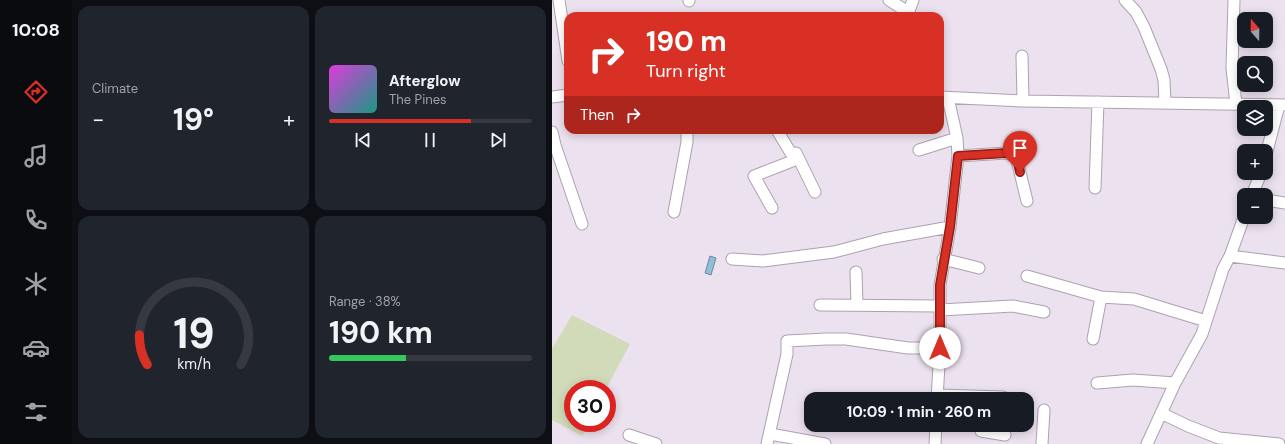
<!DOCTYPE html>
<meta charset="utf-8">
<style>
body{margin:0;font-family:"DM Sans",sans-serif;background:#20242c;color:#f1f3f6;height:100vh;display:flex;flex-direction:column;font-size:15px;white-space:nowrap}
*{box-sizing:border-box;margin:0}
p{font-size:13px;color:#9ea1a6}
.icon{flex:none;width:22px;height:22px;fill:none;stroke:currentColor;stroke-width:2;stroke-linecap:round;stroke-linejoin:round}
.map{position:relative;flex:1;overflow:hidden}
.sheet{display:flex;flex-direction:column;gap:6px;padding:6px;background:#0d0f14;width:480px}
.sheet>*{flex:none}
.banner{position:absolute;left:12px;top:12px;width:380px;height:122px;border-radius:12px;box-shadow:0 2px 10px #0003;background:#d93025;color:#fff;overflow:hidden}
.needle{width:26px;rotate:340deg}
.controls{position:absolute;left:685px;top:12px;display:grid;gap:8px}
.controls a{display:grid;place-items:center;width:36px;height:36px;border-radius:8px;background:#171b24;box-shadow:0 2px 10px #0003;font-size:20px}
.speed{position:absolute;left:12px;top:380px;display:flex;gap:8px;font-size:20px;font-weight:700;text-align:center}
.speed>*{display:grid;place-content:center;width:52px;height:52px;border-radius:50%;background:#171b24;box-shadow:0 2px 10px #0003;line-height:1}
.speed .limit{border:6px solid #d22;background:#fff;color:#111}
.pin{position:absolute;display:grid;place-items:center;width:34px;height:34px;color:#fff;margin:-41px -17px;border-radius:50% 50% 50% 0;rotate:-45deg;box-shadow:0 0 4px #0007}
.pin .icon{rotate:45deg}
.me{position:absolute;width:44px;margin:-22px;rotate:0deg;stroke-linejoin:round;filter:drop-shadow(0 0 3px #0008)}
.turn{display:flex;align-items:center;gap:14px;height:84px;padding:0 16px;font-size:18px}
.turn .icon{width:52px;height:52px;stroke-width:2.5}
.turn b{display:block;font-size:28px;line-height:34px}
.then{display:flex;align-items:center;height:38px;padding:0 16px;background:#0003;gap:8px;font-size:15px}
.big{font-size:30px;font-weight:700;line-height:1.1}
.sheet .card{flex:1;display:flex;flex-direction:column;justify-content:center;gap:6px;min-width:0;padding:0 14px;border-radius:12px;background:#20242c}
.sheet .dial{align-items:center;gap:0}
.dial svg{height:104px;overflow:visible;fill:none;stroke:#363941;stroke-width:7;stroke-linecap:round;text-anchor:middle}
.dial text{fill:#f1f3f6;stroke:none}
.song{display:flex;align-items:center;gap:12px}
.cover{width:48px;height:48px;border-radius:6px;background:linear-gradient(135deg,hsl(300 70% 55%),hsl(170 70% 35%))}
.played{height:4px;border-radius:2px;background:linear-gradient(90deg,#d93025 70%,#363941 70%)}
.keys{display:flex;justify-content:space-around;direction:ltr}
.heat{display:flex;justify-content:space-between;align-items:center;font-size:22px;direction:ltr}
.charge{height:6px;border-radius:3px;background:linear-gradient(90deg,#34c759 38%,#363941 0)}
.sheet .tiles{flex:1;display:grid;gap:6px;grid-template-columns:repeat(2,1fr)}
.trip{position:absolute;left:252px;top:392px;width:230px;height:40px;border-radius:12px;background:#171b24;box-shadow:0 2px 10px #0003;font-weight:700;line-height:40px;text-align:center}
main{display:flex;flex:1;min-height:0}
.tab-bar{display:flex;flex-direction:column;width:72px;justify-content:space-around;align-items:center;background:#090b0e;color:#9ea1a6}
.tab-bar .icon{width:28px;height:28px}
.tab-bar .selected{color:#d93025}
.tab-bar b{font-size:18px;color:#f1f3f6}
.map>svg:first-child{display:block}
.green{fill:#d1dbb9}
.water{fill:#91bed7;stroke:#6b899c}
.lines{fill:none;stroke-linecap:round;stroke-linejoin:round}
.minor-casing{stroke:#aca2ae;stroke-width:13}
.minor{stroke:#fff;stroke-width:11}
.route-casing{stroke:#8d1f18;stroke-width:10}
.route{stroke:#d93025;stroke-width:7}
</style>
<main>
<nav class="tab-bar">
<b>10:08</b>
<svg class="icon selected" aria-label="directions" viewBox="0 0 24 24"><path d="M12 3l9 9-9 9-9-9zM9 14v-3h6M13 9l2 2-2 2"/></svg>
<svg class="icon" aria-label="music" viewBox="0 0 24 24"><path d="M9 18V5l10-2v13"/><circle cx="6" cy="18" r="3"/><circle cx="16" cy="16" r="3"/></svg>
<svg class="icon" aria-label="phone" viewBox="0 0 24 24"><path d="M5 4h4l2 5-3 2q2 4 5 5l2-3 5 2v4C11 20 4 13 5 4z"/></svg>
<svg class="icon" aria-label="climate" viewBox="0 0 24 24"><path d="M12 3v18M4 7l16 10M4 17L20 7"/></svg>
<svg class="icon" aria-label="car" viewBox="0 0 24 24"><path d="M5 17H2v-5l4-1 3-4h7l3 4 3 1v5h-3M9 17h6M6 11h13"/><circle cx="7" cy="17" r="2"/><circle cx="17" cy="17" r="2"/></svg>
<svg class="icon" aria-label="filters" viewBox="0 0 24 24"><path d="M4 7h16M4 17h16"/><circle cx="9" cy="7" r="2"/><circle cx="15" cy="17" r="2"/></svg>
</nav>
<section class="sheet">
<div class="tiles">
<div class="card"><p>Climate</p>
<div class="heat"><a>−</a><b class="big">19°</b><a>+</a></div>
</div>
<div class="card">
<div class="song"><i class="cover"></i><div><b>Afterglow</b><p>The Pines</p></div></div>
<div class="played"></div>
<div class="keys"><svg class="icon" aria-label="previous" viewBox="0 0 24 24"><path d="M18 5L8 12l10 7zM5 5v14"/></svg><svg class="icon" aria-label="pause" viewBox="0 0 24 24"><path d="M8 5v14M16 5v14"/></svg><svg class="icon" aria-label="next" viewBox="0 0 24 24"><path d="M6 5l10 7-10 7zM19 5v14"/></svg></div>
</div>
<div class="card dial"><svg viewBox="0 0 100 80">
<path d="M14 69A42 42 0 1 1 86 69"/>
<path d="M14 69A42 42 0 0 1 8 46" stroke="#d93025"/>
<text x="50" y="56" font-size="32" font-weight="700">19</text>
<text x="50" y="72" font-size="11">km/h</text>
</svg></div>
<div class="card"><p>Range · 38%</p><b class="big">190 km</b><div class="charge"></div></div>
</div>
</section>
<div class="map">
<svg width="733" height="444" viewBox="0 0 733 444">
<rect width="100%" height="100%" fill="#ece1ee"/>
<!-- green -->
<path class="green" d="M 20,315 L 78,344 L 54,389 L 21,389 L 21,423 L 37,423 L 30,436 L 0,420 L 0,349 Z"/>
<!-- water -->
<path class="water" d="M 158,256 L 164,258 L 159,275 L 153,273 Z"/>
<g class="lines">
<defs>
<path id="minor" d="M 7,0 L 16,61
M 337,0 L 356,12
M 573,0 L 584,12 L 592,27 L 609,69 L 612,80 L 613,103
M 682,0 L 680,68 L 684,104
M 137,1 L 137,0
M 355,16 L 361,0
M 470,56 L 471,101
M 0,97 L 16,95
M 388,97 L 471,101 L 733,105
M 0,132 L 3,145 L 30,224
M 367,150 L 405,138
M 243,154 L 244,153 L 263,192
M 714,155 L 727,105
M 406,156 L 454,153 L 464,156 L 475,201
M 543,188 L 546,102
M 700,195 L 709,173
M 714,200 L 733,203
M 220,208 L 202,176 L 243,160 L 225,130
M 122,212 L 135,142 L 135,130
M 678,256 L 733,263
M 180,259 L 211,261 L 282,252 L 331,239 L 398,227
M 391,259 L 427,268
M 304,272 L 305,304
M 475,276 L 549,297 L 582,299 L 654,321
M 268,305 L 388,306
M 388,310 L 461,306 L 492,312
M 541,339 L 549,297
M 545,383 L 581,380 L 623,383
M 385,395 L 451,397
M 385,399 L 388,348 L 388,285 L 398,227 L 406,156 L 405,138 L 396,98
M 609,413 L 636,426 L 667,438 L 727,444
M 430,425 L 429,431 L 453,435
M 218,434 L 273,444
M 77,435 L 104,444
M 215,444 L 235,354 L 235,341 L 274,339 L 294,339 L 356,348 L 388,348
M 383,444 L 384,425
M 490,444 L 492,410
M 595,444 L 623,383 L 650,334 L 671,269 L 678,256 L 692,217"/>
</defs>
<!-- minor casing -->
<use href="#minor" class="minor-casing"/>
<!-- minor -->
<use href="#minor" class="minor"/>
</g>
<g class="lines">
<defs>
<path id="route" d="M 388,348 L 388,285 L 398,227 L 406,156 L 454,153 L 462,155 L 465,158 L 468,172"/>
</defs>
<!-- route casing -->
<use href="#route" class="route-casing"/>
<!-- route -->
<use href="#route" class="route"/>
</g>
</svg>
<div class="controls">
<a><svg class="needle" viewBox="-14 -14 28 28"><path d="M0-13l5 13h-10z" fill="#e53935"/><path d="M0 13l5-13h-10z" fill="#9ea1a6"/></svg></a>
<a><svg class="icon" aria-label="search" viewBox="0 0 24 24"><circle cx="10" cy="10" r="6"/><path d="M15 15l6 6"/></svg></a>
<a><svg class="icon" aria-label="layers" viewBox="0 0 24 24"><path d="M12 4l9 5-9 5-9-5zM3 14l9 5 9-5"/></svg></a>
<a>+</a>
<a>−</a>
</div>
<div class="speed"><div class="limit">30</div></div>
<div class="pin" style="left:468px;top:172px;background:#d93025"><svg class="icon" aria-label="arrive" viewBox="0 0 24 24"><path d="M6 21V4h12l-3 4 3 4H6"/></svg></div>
<svg class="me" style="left:388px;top:348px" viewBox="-20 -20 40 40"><circle r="19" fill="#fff"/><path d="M0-13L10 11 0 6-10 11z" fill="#d93025"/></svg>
<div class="trip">10:09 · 1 min · 260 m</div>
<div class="banner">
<div class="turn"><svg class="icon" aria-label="right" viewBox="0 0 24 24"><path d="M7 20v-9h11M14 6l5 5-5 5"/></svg><div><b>190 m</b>Turn right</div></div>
<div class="then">Then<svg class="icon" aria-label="right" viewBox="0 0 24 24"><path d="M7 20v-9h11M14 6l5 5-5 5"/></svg></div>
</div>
</div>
</main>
